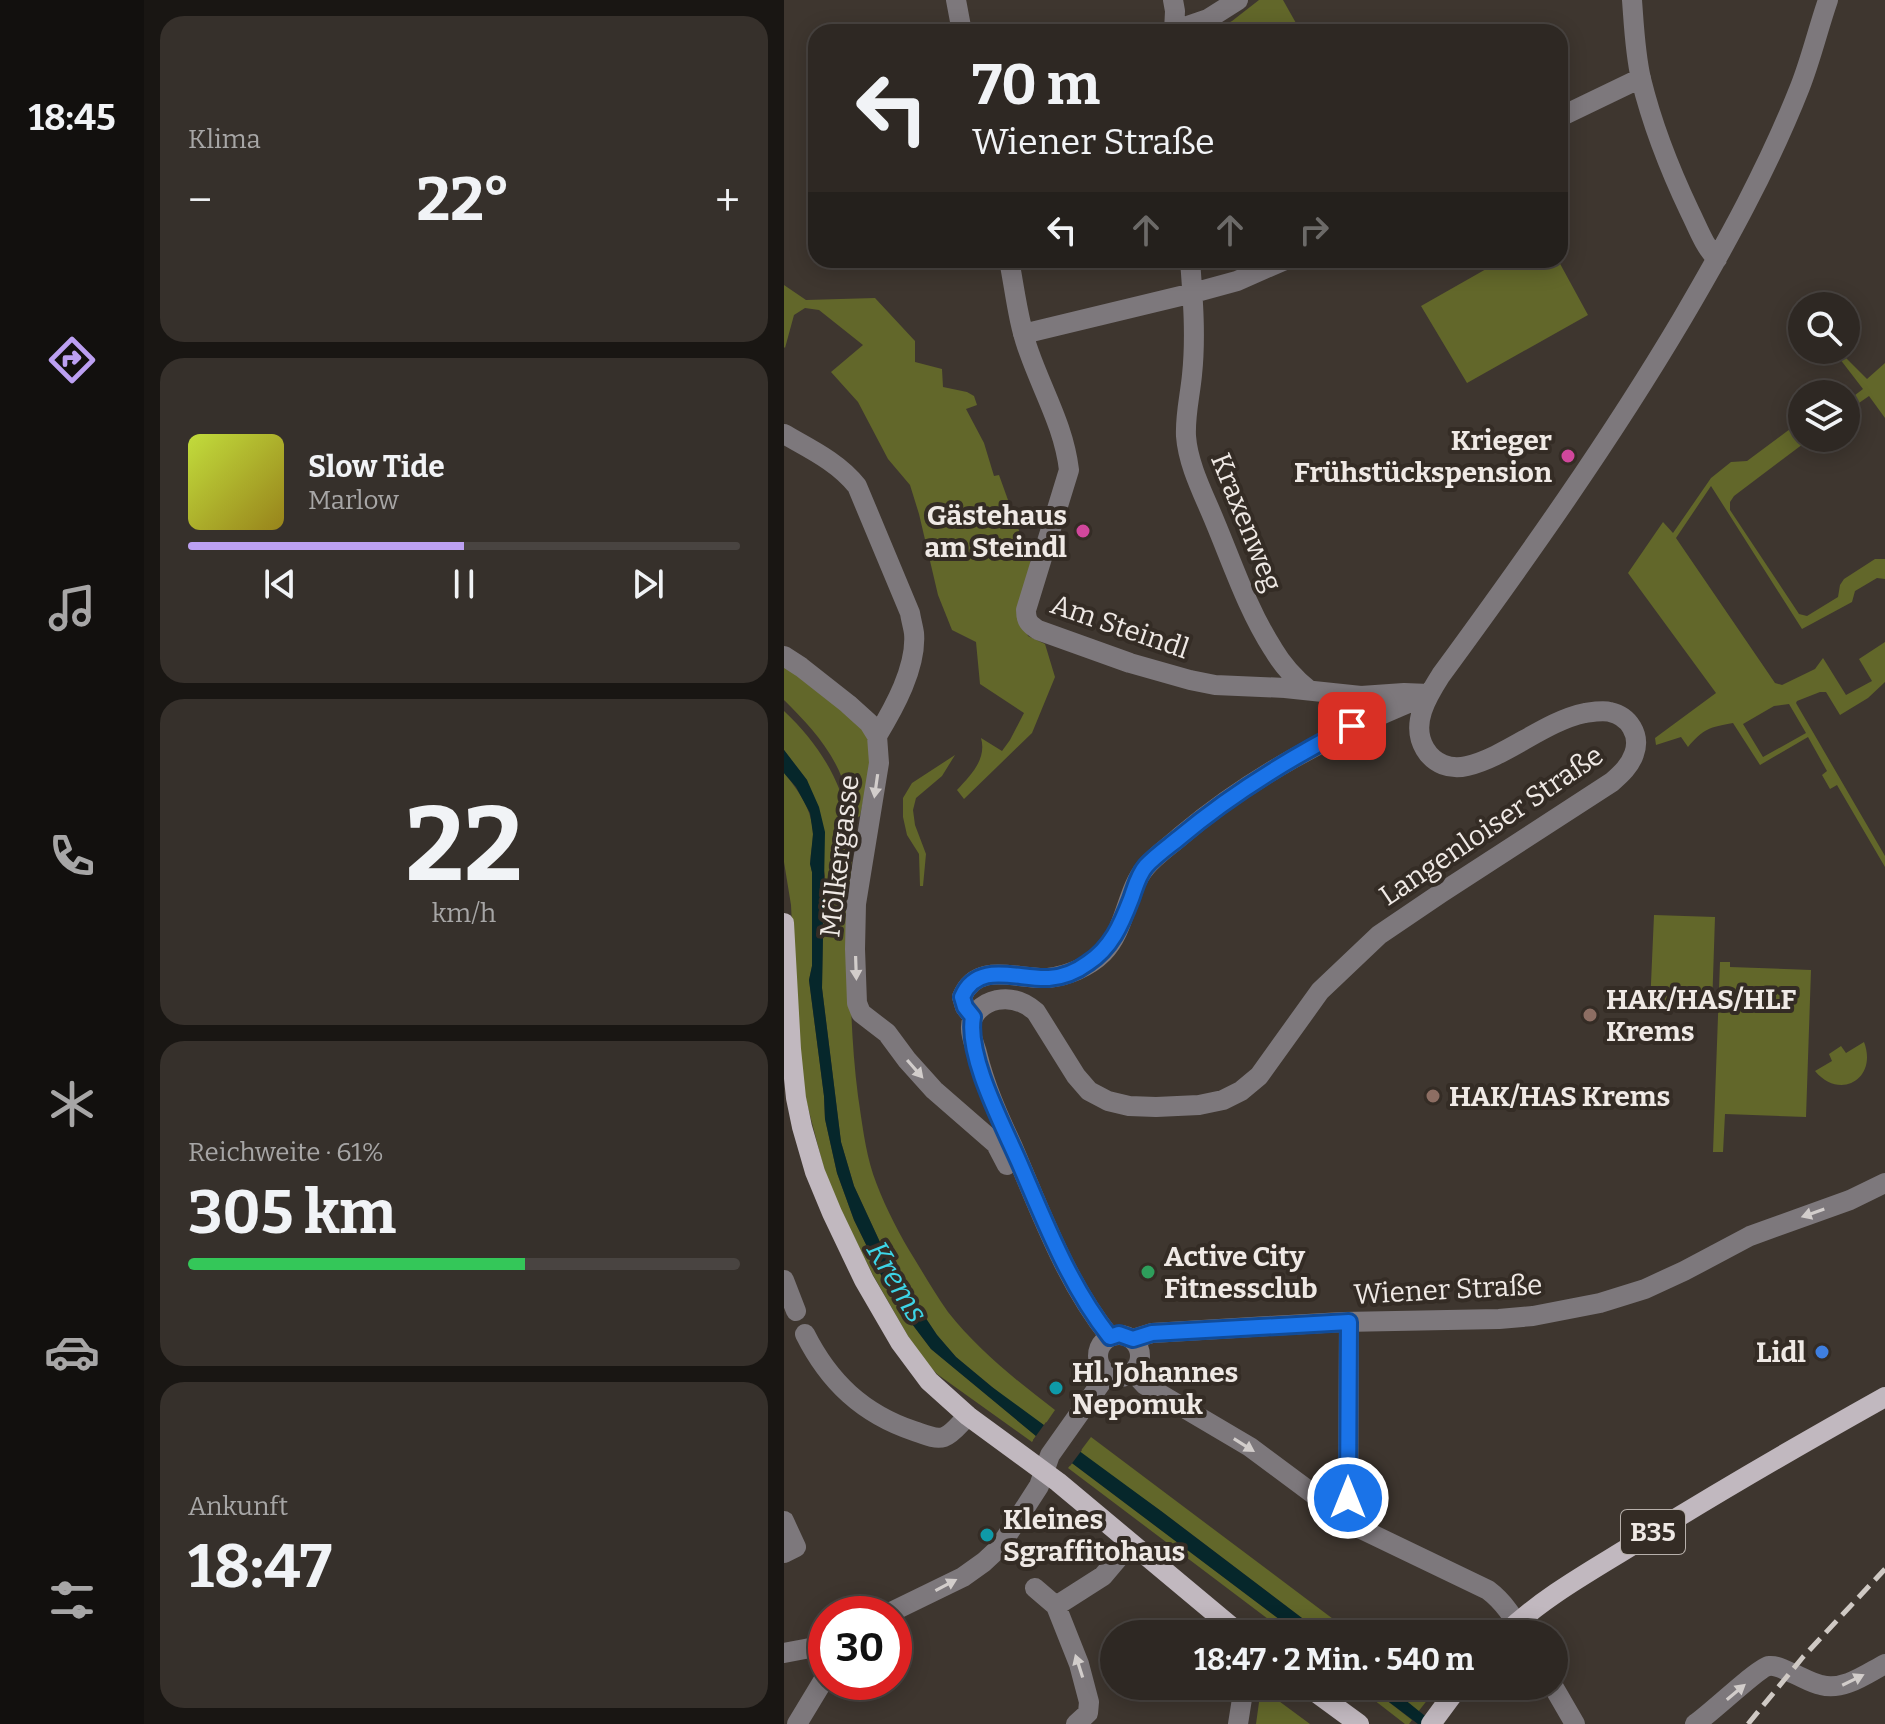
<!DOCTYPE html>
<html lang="de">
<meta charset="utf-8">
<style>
body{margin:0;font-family:Bitter,serif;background:#36302b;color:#f1f3f6;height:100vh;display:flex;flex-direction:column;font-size:30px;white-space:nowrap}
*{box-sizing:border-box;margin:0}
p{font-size:26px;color:#a7a6a6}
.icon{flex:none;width:44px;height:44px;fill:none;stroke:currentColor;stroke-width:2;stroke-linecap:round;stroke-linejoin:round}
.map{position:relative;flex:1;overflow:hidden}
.side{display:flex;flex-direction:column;gap:16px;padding:16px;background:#191613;width:640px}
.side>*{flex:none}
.hud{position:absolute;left:24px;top:24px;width:760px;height:244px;border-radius:24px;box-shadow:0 4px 20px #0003,0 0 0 2px #494441;background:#2e2823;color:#f1f3f6;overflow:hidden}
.buttons{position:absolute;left:1004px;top:292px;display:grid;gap:16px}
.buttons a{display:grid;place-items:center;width:72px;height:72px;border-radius:50%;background:#2e2823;box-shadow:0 4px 20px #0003,0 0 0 2px #494441;font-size:40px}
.speed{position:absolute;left:24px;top:1596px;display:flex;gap:16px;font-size:40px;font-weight:700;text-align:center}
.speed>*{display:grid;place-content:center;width:104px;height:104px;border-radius:50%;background:#2e2823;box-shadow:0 4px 20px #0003,0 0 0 2px #494441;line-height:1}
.speed .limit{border:12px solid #d22;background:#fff;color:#111}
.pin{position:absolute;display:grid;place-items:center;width:68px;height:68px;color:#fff;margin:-34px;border-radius:16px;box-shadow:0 4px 12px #0006}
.me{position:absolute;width:88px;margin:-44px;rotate:0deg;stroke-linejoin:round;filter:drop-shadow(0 0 6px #0008)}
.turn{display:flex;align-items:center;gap:28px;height:168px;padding:0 32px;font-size:36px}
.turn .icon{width:104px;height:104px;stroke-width:2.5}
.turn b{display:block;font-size:56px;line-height:68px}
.lanes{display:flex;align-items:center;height:76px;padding:0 32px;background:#0003;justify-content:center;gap:40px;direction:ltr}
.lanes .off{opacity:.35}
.big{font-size:60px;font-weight:700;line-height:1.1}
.side .tile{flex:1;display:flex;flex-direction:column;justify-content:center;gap:12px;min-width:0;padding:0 28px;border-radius:24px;background:#36302b}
.side .dial{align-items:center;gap:0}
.dial b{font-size:104px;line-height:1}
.song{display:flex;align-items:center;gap:24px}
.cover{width:96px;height:96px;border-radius:12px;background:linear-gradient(135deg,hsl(70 70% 55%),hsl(50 70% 35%))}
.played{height:8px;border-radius:4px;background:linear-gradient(90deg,#bca0f2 50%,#494441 50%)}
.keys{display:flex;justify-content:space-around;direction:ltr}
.heat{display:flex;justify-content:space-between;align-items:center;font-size:44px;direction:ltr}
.charge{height:12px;border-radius:6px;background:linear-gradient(90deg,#34c759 61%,#494441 0)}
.trip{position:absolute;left:316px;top:1620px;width:468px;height:80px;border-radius:40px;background:#2e2823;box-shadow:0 4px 20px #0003,0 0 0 2px #494441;font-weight:700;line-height:80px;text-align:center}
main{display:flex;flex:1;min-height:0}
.tab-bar{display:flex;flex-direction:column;width:144px;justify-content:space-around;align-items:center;background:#12100e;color:#a7a6a6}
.tab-bar .icon{width:56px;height:56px}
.tab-bar .current{color:#bca0f2}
.tab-bar b{font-size:36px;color:#f1f3f6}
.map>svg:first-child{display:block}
.green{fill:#62672a;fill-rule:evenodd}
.water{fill:#06272b}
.pier{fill:#3e362f}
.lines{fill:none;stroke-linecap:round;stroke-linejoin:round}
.minor{stroke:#7d787c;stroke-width:20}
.major{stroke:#c1b8bf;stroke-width:20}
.rail{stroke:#cfc9c4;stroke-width:5;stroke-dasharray:16 8;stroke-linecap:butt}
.oneway{fill:#d2cdcb}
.route-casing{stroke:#114b97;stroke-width:20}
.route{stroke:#1a73e8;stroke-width:14}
.hotel-dot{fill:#d1479c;stroke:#342c25;stroke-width:3}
.education-dot{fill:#8d6e63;stroke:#342c25;stroke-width:3}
.leisure-dot{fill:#2e9e5b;stroke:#342c25;stroke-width:3}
.shop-dot{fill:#3f7fe0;stroke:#342c25;stroke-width:3}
.culture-dot{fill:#0f9aa8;stroke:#342c25;stroke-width:3}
.labels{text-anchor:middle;stroke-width:8;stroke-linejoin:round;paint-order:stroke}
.shield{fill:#342c25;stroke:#b7b0ab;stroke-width:2}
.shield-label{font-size:26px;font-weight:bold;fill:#efe9e5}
.poi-label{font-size:28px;font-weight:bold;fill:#efe9e5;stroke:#342c25;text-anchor:start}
.street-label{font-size:28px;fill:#efe9e5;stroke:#342c25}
.water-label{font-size:30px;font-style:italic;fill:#3dd5e7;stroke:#342c25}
</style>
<main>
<nav class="tab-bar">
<b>18:45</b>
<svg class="icon current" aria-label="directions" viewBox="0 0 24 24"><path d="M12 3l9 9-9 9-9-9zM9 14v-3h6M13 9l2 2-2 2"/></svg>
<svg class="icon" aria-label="music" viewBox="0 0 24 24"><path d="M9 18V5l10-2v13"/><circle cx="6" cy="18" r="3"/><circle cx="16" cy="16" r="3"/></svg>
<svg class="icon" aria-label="phone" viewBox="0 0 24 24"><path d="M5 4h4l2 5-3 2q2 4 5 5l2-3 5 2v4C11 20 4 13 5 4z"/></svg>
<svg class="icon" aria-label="climate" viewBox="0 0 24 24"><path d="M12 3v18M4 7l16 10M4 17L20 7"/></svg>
<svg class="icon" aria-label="car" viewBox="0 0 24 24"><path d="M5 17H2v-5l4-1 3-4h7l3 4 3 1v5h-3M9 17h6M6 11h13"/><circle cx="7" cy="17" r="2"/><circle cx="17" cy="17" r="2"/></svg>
<svg class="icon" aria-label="filters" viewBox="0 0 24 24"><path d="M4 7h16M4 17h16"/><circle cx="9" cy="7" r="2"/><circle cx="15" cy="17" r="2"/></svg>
</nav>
<section class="side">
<div class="tile"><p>Klima</p>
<div class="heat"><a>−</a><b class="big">22°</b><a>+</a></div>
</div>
<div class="tile">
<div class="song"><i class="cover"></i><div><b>Slow Tide</b><p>Marlow</p></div></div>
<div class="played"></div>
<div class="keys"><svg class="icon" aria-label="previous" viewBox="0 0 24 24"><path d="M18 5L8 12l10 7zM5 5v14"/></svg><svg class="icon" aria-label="pause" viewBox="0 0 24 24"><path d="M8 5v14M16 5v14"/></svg><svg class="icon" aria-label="next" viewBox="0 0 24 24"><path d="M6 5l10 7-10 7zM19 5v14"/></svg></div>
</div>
<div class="tile dial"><b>22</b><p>km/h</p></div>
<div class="tile"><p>Reichweite · 61%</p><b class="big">305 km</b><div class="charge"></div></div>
<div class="tile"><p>Ankunft</p><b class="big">18:47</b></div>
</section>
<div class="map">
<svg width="1101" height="1724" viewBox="0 0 1101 1724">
<rect width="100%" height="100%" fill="#3e362f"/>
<!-- green -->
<path class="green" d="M 475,0 L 499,0 L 517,32 L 428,32 L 448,21 Z
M 718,260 L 774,260 L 804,315 L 683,383 L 637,306 Z
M 0,285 L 22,300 L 91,298 L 131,341 L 131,362 L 158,369 L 159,387 L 183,392 L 190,396 L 193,405 L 182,409 L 200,443 L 210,476 L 215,475 L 247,564 L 237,617 L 244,636 L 261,644 L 271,677 L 248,733 L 180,799 L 173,790 C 187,775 203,759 197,738 L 218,751 L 226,740 L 240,713 L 196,684 L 192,642 L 168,630 L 154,595 L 135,514 L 126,485 L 104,459 L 74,402 L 47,372 L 79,345 L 35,310 L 21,308 L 10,315 L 1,348 L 0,347 Z
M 1049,350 L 1054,350 L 1083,379 L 1101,363 L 1101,418 L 1085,396 L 1062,412 L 1062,402 L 1079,389 Z
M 1014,423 L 1018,426 L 1018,438 L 1027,438 L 950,496 L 946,502 L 946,510 L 1015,614 L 1023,616 L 1054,597 L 1056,585 L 1060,579 L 1091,559 L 1101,559 L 1101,579 L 1093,578 L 1071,591 L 1068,602 L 1018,629 L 927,486 L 892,538 L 991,683 L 998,685 L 1031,669 L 1039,658 L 1062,695 L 1088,681 L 1075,659 L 1101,642 L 1101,682 L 1084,698 L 1056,715 L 1042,692 L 1036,692 L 1013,701 L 1012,703 L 1101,856 L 1101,867 L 1053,785 L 1046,789 L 1038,775 L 1043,771 L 1024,737 L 976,765 L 949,723 C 926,727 919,729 904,747 L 897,737 L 872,745 L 871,738 L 932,693 L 844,573 L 879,522 L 889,533 L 927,478 L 947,462 L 963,461 ZM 1005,704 L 1022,733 L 979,757 L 959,724 L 990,706 Z
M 0,662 L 82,731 C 90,760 82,787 76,816 L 72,818 L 70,815 C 66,803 63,790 58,778 C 46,747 23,723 0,700 Z
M 0,711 C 34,743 56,778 66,824 C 72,852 65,880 65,909 C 66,971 66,1034 74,1096 C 78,1122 81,1149 89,1174 C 98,1200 111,1226 125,1250 C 138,1271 150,1292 164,1312 C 194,1350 233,1381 271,1410 L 260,1426 L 231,1406 L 172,1357 L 153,1335 L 107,1266 L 70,1186 L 57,1142 L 38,988 L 39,920 L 41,876 L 23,780 L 0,750 Z
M 171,755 L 158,776 L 132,798 L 129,810 L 131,825 L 142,854 L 139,886 L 136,886 L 135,854 L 123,835 L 119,817 L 119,798 L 128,783 Z
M 0,773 C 15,791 29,811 29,835 C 29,848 24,859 28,872 L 28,966 L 25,980 L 40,1096 L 41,1119 L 53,1173 L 70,1220 L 97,1275 L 119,1312 L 147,1349 L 252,1436 L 248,1442 L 153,1374 L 140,1360 L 124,1336 L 89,1275 L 56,1209 L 40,1169 L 21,1096 L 14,1048 L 7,905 L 0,862 Z
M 870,915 L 931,917 L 928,1008 L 866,1006 Z
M 936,962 L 946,962 L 946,967 L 1027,970 L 1022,1117 L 941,1114 L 939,1152 L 929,1152 Z
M 1080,1042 C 1094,1079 1056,1101 1031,1071 L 1048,1061 L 1045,1054 L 1057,1046 L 1062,1053 Z
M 307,1437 L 569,1634 L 539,1634 L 377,1511 L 295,1453 Z
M 288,1463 L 515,1634 L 504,1634 L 284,1468 Z
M 572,1686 L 584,1686 L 628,1720 L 625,1724 L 621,1724 Z
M 604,1686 L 638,1686 L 648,1694 L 634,1712 Z
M 480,1690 L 526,1724 L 472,1724 L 476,1695 Z"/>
<!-- water -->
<path class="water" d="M 0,750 L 23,780 L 35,807 L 41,832 L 38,988 L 57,1142 L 70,1186 L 107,1266 L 153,1335 L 172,1357 L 208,1387 L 377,1511 L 539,1634 L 515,1634 L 252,1436 L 147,1349 L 119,1312 L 97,1275 L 70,1220 L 53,1173 L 41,1119 L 40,1096 L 25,980 L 28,966 L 28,872 L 26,864 L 29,834 L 26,813 L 12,787 L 0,773 Z
M 584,1686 L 604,1686 L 651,1724 L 634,1724 Z"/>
<!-- pier -->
<path class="pier" d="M 262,1422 L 298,1450 L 286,1466 L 249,1440 Z"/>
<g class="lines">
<!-- minor -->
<path class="minor" d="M 172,0 L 178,32
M 389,0 L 391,11 L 390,32
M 848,0 C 850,26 851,53 857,79 C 868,124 886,170 906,212 C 914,228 920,246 933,259
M 386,32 L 424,19 L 454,0
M 776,117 L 857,78
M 225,260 C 231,290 234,323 245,352 C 259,392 280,427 285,470 L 242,610 C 242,621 245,624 254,630 L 346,663 L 406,680 L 431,685 L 501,688 L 577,696 L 620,693 L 645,694
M 406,260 C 409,299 412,337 408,375 C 406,396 401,415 402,436 C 404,465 420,495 431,522 C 449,565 464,610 489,649 C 499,666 510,678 525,690
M 239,334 L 409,293 L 453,281 L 501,260
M 0,434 C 26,449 54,462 73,486 L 126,613 C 127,620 129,626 130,633 C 133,667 110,708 93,736
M 0,656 L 17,667 L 64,704 L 85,723 L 93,736 L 95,763 L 72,904 L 71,949 L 73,1003 L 77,1013 L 103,1033 L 123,1060 L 150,1090 L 212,1144 L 223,1165
M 189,1017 L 181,1007 L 178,997 C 193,960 234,980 264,978 C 283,976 305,967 319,953 C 342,930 342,890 362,867 C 372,855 387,845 398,835 C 469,775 549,734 634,699
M 0,1280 L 12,1311
M 21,1334 C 45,1382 79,1414 130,1431 C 139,1434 151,1440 160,1437 C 169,1434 177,1422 184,1416
M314 1356a21 21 0 1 1 42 0a21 21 0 1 1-42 0Z
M 326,1337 C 281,1281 256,1210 228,1145 C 214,1115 201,1086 193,1053 C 191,1046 187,1037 187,1029 C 186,1014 199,1003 213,1000 C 229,997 241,1002 252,1012 L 292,1076 L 305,1091 L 324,1101 L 345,1106 L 372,1107 L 415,1105 L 439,1100 L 457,1091 L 475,1076 L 536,991 L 595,935 L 657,893 L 828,782 C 837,774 846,766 850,754 C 857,735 845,716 826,712 C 819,710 808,712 801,713 C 761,721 722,757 683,766 C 666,770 650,764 641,749 C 626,724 643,697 657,675 C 742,559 825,442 898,319 C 942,244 984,168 1016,87 C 1027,59 1034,29 1044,0
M 349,1339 L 368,1333 L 485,1326 L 559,1322 L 715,1319 L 749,1316 L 816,1303 L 861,1289 L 900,1271 L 966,1236 L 1066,1200 L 1101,1183
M 349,1372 L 361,1385 L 466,1447 L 575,1528 L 704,1590 C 720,1602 729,1617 739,1634
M 564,1519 L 565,1322
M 0,1521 L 12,1547 L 0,1553
M 251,1588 L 272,1606 L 295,1664 L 305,1702 L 304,1713 L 292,1724
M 272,1606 L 319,1576 L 346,1544
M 103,1614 L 179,1577 L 200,1562 L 215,1548 L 255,1486 L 266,1455 L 324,1373
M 0,1653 L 42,1645
M 769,1686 L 791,1724
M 13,1724 L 42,1676
M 454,1724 L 460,1686
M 911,1724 C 925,1715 975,1667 985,1666 C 992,1665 1001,1670 1008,1673 C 1018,1677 1027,1683 1037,1685 C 1060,1691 1082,1674 1101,1664"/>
<!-- major -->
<path class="major" d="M 0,923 L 7,1049 L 12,1098 L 18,1127 L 31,1172 L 48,1213 L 80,1280 L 116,1342 L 145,1381 L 184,1416 L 274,1482 L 456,1634
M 721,1634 C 759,1597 807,1571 852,1543 C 934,1492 1017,1444 1101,1397
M 523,1686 L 575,1724
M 647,1724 L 675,1686"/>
<!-- rail -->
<path class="rail" d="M 964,1724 L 1019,1657 L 1101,1569"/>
</g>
<!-- one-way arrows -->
<defs><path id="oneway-solid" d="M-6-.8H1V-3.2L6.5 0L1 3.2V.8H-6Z" transform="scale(2)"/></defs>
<g class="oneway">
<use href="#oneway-solid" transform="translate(92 786) rotate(98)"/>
<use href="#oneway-solid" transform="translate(72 968) rotate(88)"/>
<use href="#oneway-solid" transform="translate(131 1069) rotate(49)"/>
<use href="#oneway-solid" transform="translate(1029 1213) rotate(161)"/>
<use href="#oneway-solid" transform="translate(460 1445) rotate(32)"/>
<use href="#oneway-solid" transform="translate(162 1585) rotate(-28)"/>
<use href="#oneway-solid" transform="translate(295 1666) rotate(-108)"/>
<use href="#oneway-solid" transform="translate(1069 1680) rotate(-26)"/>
<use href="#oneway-solid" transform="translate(952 1692) rotate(-40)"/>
</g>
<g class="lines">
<defs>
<path id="route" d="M 564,1498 L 565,1322 L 368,1333 L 349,1339 L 335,1334 L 326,1337 C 285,1285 261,1222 235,1162 C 219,1125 182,1056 189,1017 L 181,1007 L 178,997 C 193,960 235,980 265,978 C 279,977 292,972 304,963 C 327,948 337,925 347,899 C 351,888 354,875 362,866 C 371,856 384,847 395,838 C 448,793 506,758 568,726"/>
</defs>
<!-- route casing -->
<use href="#route" class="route-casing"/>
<!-- route -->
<use href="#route" class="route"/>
</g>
<!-- markers -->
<g class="hotel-dot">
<circle cx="784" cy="456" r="8"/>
<circle cx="299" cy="531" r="8"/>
</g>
<g class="education-dot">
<circle cx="806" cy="1015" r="8"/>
<circle cx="649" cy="1096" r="8"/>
</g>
<circle class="leisure-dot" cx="364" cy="1272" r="8"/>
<circle class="shop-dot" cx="1038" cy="1352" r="8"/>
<g class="culture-dot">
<circle cx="272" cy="1388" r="8"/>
<circle cx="203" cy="1535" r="8"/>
</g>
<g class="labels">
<!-- shield labels -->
<rect class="shield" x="837" y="1510" width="64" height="44" rx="6"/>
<g class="shield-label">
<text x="869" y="1541">B35</text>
</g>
<!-- poi labels -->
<g class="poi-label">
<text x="768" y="450" text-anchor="end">Krieger<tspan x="768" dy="32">Frühstückspension</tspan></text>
<text x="283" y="525" text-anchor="end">Gästehaus<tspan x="283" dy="32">am Steindl</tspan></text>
<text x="822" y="1009">HAK/HAS/HLF<tspan x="822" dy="32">Krems</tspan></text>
<text x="665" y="1106">HAK/HAS Krems</text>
<text x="380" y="1266">Active City<tspan x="380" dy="32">Fitnessclub</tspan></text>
<text x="1022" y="1362" text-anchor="end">Lidl</text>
<text x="288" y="1382">Hl. Johannes<tspan x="288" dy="32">Nepomuk</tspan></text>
<text x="219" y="1529">Kleines<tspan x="219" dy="32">Sgraffitohaus</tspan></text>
</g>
<!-- street labels -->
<g class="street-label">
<text transform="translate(463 522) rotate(68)" y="10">Kraxenweg</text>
<text transform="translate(336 626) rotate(19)" y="10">Am Steindl</text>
<text transform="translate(707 825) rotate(-34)" y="10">Langenloiser Straße</text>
<text transform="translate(55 856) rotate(-83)" y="10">Mölkergasse</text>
<text transform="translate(664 1289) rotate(-3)" y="10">Wiener Straße</text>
</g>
<!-- water labels -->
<g class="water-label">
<text transform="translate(113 1282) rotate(59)" y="10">Krems</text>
</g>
</g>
</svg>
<div class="buttons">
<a><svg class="icon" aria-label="search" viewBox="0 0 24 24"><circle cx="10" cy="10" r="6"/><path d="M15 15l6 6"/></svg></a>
<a><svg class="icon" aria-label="layers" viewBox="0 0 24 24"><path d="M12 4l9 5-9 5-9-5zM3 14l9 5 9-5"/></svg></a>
</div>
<div class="speed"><div class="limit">30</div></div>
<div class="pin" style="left:568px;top:726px;background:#d93025"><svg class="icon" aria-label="arrive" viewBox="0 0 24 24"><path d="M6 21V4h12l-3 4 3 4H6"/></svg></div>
<svg class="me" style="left:564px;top:1498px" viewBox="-20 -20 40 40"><circle r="17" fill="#1a73e8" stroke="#fff" stroke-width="3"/><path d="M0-11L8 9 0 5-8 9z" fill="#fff"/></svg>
<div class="trip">18:47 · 2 Min. · 540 m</div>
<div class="hud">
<div class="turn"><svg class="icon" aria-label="left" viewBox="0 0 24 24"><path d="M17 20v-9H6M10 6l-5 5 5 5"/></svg><div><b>70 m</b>Wiener Straße</div></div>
<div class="lanes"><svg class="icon" aria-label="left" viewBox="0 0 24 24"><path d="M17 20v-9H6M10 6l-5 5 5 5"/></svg><svg class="icon off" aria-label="ahead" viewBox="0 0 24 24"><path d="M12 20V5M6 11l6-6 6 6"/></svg><svg class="icon off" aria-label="ahead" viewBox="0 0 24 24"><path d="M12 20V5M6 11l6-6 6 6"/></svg><svg class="icon off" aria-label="right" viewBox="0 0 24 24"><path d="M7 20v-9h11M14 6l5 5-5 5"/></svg></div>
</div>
</div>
</main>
